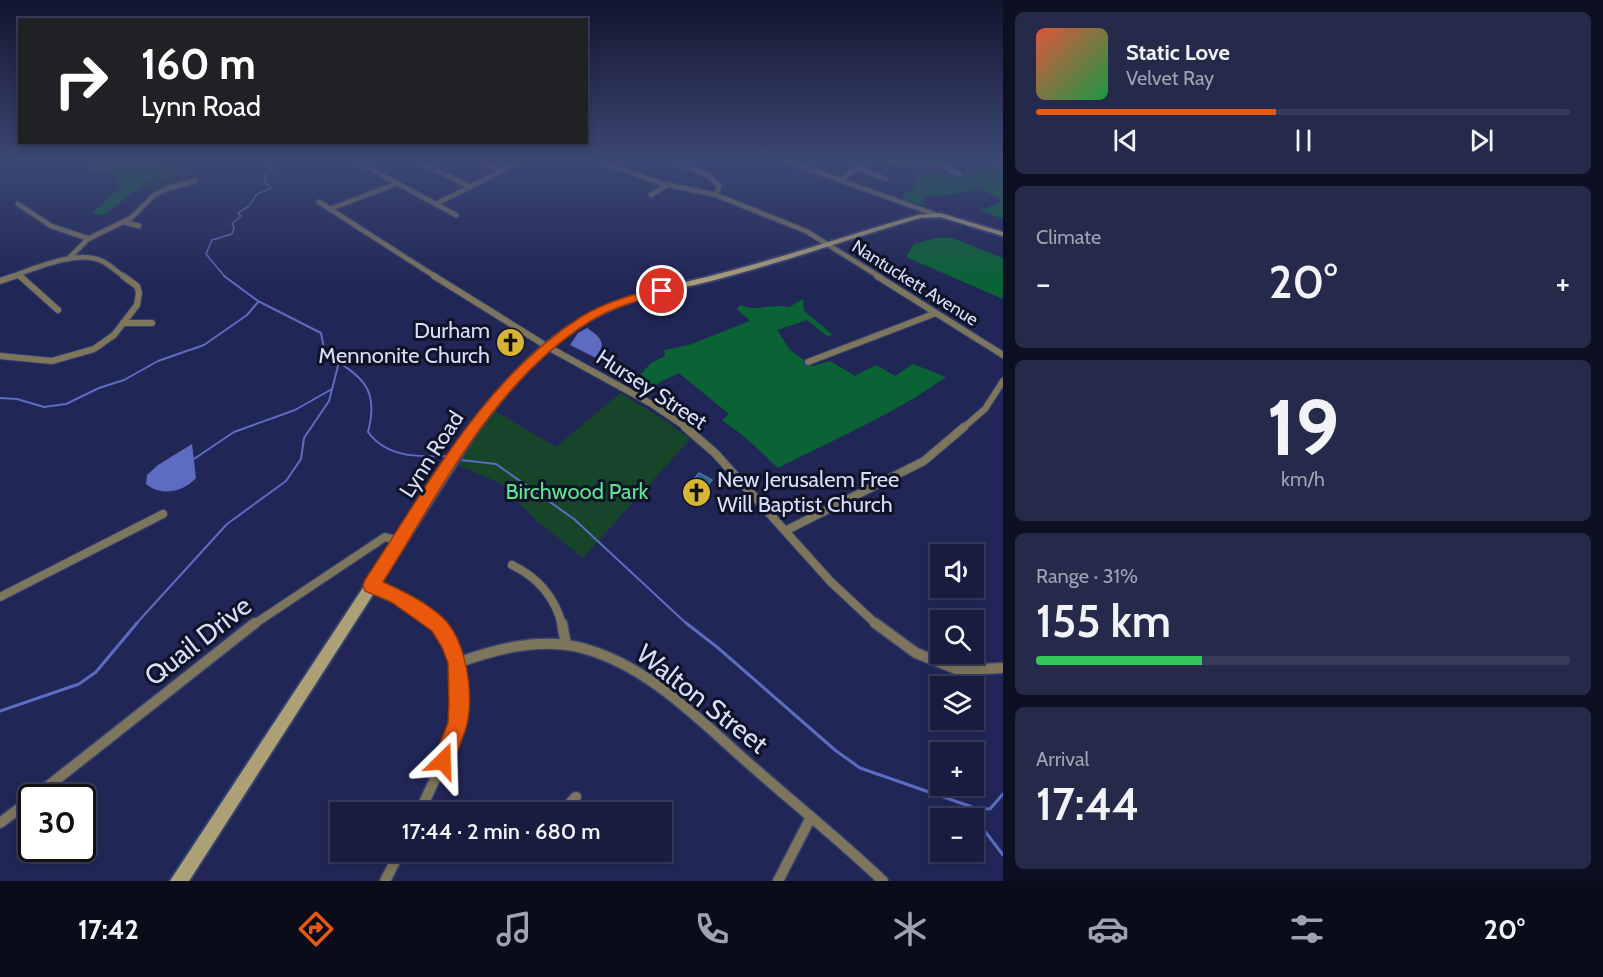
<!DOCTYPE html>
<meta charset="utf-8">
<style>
body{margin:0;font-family:Cabin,sans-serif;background:#252a4b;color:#f1f3f6;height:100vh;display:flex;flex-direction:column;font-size:22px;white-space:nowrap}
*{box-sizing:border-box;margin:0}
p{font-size:20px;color:#9fa2b1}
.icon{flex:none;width:33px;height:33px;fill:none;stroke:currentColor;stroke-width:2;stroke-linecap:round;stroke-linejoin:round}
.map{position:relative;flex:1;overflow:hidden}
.details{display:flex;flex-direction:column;gap:12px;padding:12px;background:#0d1023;width:600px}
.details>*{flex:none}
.hud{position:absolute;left:18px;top:18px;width:570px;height:126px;border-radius:0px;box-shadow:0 3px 9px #0003,0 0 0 2px #363b59;background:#202124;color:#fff;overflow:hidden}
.controls{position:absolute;left:930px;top:544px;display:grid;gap:12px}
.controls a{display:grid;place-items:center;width:54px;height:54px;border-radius:0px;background:#181d40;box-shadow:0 3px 9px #0003,0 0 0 2px #363b59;font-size:30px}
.speed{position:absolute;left:18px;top:784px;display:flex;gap:12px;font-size:30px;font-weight:700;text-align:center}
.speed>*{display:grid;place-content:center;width:78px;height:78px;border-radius:50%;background:#181d40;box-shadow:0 3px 9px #0003,0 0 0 2px #363b59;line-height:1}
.speed .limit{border:3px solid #111;border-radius:9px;background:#fff;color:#111}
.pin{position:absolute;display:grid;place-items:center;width:51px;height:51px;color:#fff;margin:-26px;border:3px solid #fff;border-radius:50%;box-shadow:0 2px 6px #0007}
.me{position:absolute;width:66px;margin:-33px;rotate:22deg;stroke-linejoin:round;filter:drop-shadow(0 0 4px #0008)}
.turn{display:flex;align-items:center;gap:21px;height:126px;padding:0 24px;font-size:27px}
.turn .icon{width:78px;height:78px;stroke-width:2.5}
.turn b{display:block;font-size:42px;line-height:51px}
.big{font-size:45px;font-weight:600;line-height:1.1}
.details .tile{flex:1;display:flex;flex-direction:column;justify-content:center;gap:9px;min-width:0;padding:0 21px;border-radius:9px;background:#252a4b}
.details .dial{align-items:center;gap:0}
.dial b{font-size:78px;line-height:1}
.song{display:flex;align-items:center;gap:18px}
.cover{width:72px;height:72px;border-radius:9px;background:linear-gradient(135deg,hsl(10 70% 55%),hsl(140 70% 35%))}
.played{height:6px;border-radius:3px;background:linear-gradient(90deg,#ea580c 45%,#363b59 45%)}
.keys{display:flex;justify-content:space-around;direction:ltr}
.heat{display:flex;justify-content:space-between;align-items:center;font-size:33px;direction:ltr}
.charge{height:9px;border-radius:4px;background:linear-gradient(90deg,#34c759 31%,#363b59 0)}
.trip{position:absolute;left:330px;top:802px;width:342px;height:60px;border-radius:0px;background:#181d40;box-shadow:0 3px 9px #0003,0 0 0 2px #363b59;font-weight:600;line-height:60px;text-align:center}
.dock{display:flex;height:96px;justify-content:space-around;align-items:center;background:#0a0c1a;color:#9fa2b1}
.dock .icon{width:42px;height:42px}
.dock .current{color:#ea580c}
.dock b{font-size:27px;color:#f1f3f6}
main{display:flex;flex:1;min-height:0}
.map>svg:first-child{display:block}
.green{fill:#174529}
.forest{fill:#096335}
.water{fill:#5d6cc2}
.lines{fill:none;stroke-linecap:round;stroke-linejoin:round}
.stream-far2{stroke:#5d6cc2;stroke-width:1.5}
.stream-far1{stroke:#5d6cc2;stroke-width:2}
.stream{stroke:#5d6cc2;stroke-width:3}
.street-far3-casing{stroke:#39416d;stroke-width:7}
.street-far2-casing{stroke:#39416d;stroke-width:8}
.street-far1-casing{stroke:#39416d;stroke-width:10}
.street-casing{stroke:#39416d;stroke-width:13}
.secondary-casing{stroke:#39416d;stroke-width:4}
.street-far3{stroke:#7d765d;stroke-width:4.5}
.street-far2{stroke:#7d765d;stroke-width:6}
.street-far1{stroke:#7d765d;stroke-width:8}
.street{stroke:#7d765d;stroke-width:10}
.secondary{fill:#aca077;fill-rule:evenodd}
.wall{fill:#204f84}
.shaded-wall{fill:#18386c}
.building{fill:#335e91;stroke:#4d72a2;stroke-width:1.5}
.route{fill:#ea580c;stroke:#983908;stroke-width:1.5}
.labels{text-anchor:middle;stroke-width:6;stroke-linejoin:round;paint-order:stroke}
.far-street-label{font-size:18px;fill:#d6defc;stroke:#0f1327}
.poi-label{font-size:22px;fill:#d6defc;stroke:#0f1327;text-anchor:end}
.street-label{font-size:22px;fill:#d6defc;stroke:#0f1327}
.park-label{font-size:22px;fill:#5ee392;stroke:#0f1327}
.near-street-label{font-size:27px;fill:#d6defc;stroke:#0f1327}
</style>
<main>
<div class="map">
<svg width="1003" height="881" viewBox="0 0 1003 881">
<rect width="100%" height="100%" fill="#202756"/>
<!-- green -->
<path class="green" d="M 165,161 L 188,161 L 190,173 L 183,175 L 188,181 L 179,184 L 176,180 L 180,179 L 178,175 L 170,177 L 176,185 L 172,185 L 168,179 L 161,181 L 169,186 L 165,188 L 157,183 L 152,185 L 162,189 L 156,192 L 150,191 L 153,189 L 137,187 L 153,177 Z
M 620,393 L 663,419 L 690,439 L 583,558 L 538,522 L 500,483 L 456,464 L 495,411 L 556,447 Z"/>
<!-- forest -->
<path class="forest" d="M 165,161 L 153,177 L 104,215 L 92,213 L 119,188 L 119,180 L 112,171 L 96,175 L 86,162 Z
M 995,161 L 1003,161 L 1003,219 L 979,210 L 998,204 L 1001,199 L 977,188 L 951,195 L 924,196 L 922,201 L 926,204 L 921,205 L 902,198 L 904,194 L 913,189 L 916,183 L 914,178 L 917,175 L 944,173 L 959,178 L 967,176 L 960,171 L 991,167 Z
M 935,238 L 952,238 L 1003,258 L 1003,299 L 906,257 L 914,244 Z
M 803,299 L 804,311 L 833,335 L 827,336 L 807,320 L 777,330 L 790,350 L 812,366 L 830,361 L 855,376 L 876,365 L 895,376 L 913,364 L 946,377 C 894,414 835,439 778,468 L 745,437 L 722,420 L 729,414 L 679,373 L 660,382 L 646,395 L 630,385 L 651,363 L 665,356 L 664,350 L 689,345 L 750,321 L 737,309 L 740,305 C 758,312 770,303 789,307 Z"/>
<!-- water -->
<path class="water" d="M 587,328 C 601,337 607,344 596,358 L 570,345 L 578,333 Z
M 192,444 L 196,478 C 183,492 162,497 146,484 L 147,475 L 158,465 Z"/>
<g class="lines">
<!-- stream-far2 -->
<path class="stream-far2" d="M 225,277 L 206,254 L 212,240 L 232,234 L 234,227 L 232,224 L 241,216 L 238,213 L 249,206 L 257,194 L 272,188 L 265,183 L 266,175 L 274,167 L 264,165 L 261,161"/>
<!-- stream-far1 -->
<path class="stream-far1" d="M 224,276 L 258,301 L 321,333 L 325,354 C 361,376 380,387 368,432 C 387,458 419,457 448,456
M 0,398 L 17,399 L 44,407 L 66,404 L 99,388 L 124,380 L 158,361 L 204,345 L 247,315 L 258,302
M 194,459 L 234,432 L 295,410 L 332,389
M 461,460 L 496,464 L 574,519 L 688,625
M 135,625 L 227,524 L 286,481 L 301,459 L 304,438 L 329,401 L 339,362"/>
<!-- stream -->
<path class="stream" d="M 686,623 L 717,647 L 835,750 L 860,768 L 975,808 L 990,809 L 1003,794
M 0,711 L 79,684 L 96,672 L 137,623
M 966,806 L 1003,855"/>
<defs>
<path id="street-far3" d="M 356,161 L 456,215
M 418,161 L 470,187
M 480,161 L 502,171
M 674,161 L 708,175 L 719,186 L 716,195
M 787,161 L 934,214
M 887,161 L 912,164 L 941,161
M 936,161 L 960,175
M 608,164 L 660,183 L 716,195 L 806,231 L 880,277
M 859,168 L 886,179
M 842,180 L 853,170 L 871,161
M 651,195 L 667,185
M 319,202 L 436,277
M 18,204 L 51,226 L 87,238
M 436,204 L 521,161
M 330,209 L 398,183
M 124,222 L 139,226
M 68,259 L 88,239 L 131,218 L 154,195 L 169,188 L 195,181
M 10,277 C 34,269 77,249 102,261 C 110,265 117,272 125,277"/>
<path id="street-far2" d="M 20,276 L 58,310
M 434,276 L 548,347 L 650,403 L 687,428
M 877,276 L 1003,355
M 0,281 L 15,276
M 123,323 L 152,323
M 0,356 L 52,361 L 94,349 L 114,335 L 137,305 L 139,293 L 137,286 L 123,276
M 808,362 L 936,313
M 963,428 L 985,409 L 1003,381"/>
<path id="street-far1" d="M 685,427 L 715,453 L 830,581 L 877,625
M 785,531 L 924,461 L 964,427
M 512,565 C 537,577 555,597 562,625
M 371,585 L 411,605 L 434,625
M 0,597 L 163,514
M 253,625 L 385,537 L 400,541"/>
<path id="street" d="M 562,623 L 566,645
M 875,623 L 916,653 L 959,670 L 1003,668
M 457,663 C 496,649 540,637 582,648 C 650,666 701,722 753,767 C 796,805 841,841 883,881
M 33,798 L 255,623
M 419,813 C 444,761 489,671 433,623
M 561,813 L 576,797
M 0,823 L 32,799
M 450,852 L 483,856 L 504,852
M 385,881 L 400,852
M 778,881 L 811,817"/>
<path id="secondary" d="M 940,213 L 1003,232 L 1003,236 L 940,217 L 920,218 C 858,236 796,258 733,275 C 685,289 634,295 590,320 C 545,346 511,387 480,428 L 189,881 L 170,881 L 472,422 C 504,382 539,342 584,317 C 628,292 678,285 726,272 C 791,255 854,233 918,215 Z"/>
</defs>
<!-- street-far3 casing -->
<use href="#street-far3" class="street-far3-casing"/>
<!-- street-far2 casing -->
<use href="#street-far2" class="street-far2-casing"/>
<!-- street-far1 casing -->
<use href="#street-far1" class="street-far1-casing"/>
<!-- street casing -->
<use href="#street" class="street-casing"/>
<!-- secondary casing -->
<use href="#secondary" class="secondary-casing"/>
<!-- street-far3 -->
<use href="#street-far3" class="street-far3"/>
<!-- street-far2 -->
<use href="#street-far2" class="street-far2"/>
<!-- street-far1 -->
<use href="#street-far1" class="street-far1"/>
<!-- street -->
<use href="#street" class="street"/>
<!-- secondary -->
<use href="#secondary" class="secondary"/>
</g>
<!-- wall -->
<path class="wall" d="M 712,480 L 708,489 L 696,504 L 683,496 L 687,488 Z"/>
<!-- shaded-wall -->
<path class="shaded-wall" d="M 712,480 L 708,489 L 696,504 L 699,496 Z"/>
<!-- building -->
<path class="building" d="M 699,473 L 712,480 L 699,496 L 687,488 Z"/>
<!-- sky -->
<linearGradient id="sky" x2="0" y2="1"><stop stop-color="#12152f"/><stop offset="0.56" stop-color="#3c4773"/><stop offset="1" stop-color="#3c4773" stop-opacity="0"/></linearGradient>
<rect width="1003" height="285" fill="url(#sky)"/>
<!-- route -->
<path class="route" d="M 662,287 L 668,291 L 666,293 C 640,300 612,307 589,322 C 494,382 441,490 383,582 C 403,591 426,602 443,618 C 466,640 474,693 467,724 C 463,739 456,754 451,768 L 443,771 L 436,768 L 433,761 L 448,723 L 449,704 L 448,663 L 442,647 L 432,631 L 421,623 L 391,602 L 365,591 L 363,585 L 365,580 C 427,487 484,378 581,317 C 605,302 635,294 662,287 Z"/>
<!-- icons -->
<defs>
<symbol id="church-disc" viewBox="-11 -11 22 22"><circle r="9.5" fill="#d6b534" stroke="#0f1327"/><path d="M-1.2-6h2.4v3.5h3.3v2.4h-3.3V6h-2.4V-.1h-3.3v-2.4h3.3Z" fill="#111"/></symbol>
</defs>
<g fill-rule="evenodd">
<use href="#church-disc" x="494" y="326" width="33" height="33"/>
<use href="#church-disc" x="680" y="476" width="33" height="33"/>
</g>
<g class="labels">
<!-- far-street labels -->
<g class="far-street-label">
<text transform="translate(915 283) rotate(32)" y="6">Nantuckett Avenue</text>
</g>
<!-- poi labels -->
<g class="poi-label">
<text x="490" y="338">Durham<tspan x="490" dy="25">Mennonite Church</tspan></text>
<text x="717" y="487" text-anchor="start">New Jerusalem Free<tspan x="717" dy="25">Will Baptist Church</tspan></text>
</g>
<!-- street labels -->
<g class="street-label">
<text transform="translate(652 389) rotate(33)" y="8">Hursey Street</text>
<text transform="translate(431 454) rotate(-57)" y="8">Lynn Road</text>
</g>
<!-- park labels -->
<g class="park-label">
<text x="577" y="499">Birchwood Park</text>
</g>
<!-- near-street labels -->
<g class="near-street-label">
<text transform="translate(198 641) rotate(-38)" y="9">Quail Drive</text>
<text transform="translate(702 699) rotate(38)" y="9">Walton Street</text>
</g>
</g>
</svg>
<div class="controls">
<a><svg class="icon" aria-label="sound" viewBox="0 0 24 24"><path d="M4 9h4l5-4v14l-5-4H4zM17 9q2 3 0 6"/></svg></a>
<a><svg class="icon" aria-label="search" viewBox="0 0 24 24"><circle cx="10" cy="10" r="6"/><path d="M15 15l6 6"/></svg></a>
<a><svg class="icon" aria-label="layers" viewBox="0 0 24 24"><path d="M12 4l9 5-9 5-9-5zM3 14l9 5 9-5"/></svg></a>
<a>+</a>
<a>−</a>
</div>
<div class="speed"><div class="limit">30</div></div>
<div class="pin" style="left:662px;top:291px;background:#d93025"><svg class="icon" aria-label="arrive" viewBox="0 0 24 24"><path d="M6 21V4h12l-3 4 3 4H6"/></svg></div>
<svg class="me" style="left:443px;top:761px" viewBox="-20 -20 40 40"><path d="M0-17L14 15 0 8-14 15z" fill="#ea580c" stroke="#fff" stroke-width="4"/></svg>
<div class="trip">17:44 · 2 min · 680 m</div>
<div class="hud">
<div class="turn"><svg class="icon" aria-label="right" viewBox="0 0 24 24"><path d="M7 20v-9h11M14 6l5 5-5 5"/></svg><div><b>160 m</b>Lynn Road</div></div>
</div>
</div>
<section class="details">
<div class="tile">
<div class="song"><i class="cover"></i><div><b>Static Love</b><p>Velvet Ray</p></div></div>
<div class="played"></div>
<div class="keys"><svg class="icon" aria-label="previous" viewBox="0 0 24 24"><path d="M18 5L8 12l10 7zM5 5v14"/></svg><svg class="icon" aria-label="pause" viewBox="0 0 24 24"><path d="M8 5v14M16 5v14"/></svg><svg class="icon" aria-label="next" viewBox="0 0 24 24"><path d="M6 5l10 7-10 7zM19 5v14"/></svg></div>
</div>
<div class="tile"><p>Climate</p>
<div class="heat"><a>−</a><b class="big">20°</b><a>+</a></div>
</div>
<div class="tile dial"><b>19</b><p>km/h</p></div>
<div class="tile"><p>Range · 31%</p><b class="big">155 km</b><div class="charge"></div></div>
<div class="tile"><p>Arrival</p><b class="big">17:44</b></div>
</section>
</main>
<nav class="dock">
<b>17:42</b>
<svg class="icon current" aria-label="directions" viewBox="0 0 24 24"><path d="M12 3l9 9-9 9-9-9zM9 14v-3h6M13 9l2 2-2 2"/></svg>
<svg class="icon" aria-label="music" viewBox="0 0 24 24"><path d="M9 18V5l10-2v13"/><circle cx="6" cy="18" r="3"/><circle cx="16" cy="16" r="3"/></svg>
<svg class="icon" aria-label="phone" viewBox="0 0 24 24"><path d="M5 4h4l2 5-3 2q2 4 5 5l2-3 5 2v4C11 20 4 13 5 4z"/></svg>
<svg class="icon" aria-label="climate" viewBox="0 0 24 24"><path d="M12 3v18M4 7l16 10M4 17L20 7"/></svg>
<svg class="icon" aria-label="car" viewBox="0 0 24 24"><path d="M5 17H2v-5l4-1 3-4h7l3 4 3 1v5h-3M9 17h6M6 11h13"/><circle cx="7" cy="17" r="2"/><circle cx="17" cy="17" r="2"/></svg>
<svg class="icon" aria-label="filters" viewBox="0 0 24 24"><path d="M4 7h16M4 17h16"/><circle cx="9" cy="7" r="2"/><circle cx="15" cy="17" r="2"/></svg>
<b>20°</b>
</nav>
